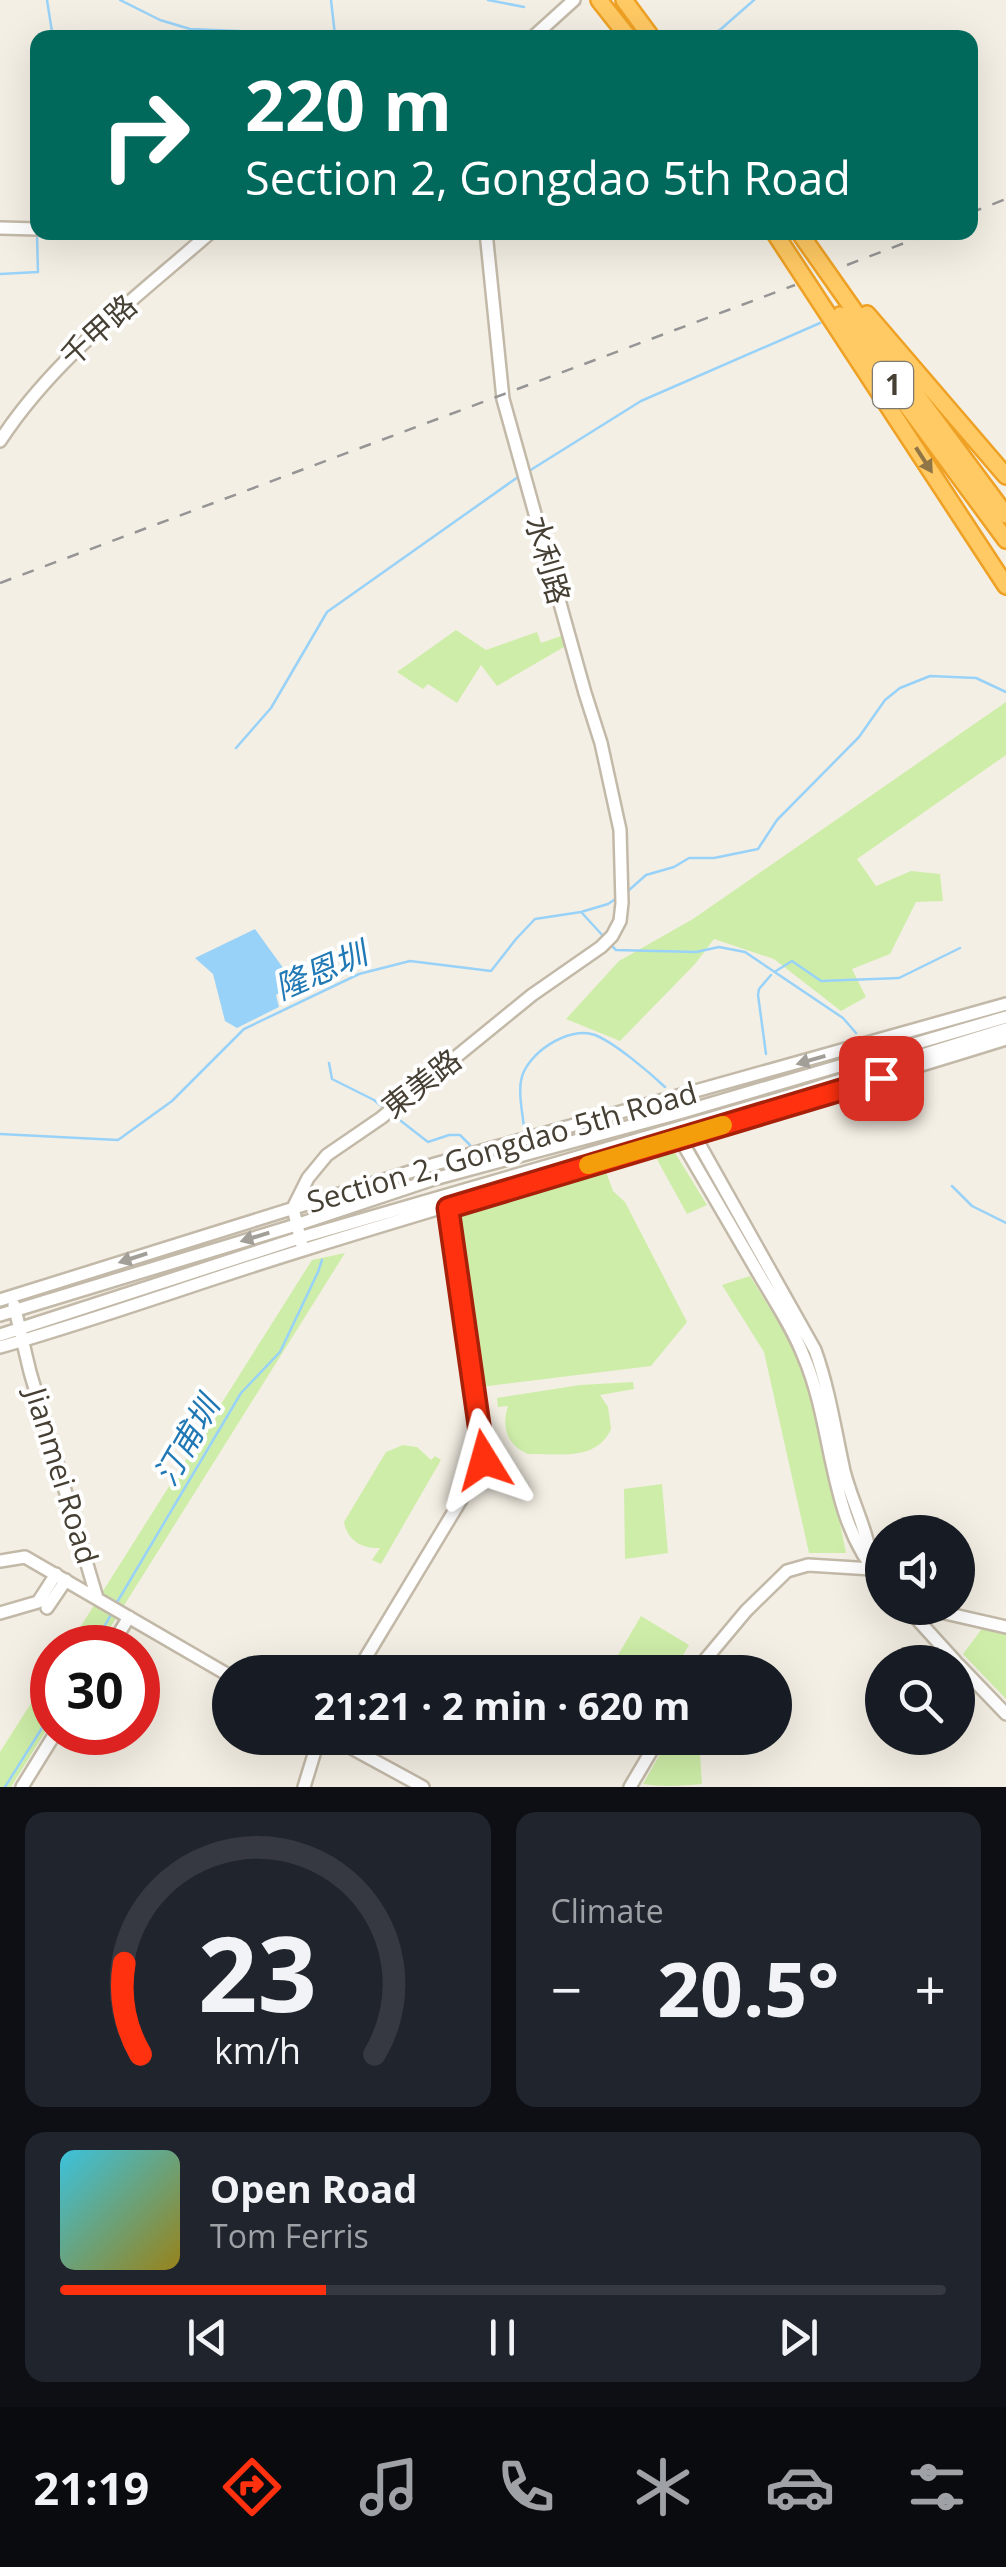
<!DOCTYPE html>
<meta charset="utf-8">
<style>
body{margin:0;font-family:"Open Sans","Noto Sans TC",sans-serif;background:#20242c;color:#f1f3f6;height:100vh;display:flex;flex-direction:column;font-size:38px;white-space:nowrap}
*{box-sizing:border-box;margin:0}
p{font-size:32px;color:#9ea1a6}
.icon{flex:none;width:55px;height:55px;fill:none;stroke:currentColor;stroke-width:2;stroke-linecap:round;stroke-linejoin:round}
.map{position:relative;height:1787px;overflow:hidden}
.details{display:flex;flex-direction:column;gap:25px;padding:25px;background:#0d0f14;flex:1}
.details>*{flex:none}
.hud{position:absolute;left:30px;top:30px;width:948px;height:210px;border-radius:20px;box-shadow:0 10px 40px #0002;background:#00695c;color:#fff;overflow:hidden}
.fabs{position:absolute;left:865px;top:1515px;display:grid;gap:20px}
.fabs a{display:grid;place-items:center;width:110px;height:110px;border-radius:50%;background:#171b24;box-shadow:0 10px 40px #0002;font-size:50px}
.speed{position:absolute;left:30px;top:1625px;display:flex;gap:20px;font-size:50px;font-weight:700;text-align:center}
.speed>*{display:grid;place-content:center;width:130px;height:130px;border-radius:50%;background:#171b24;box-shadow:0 10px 40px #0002;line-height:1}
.speed .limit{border:15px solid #d22;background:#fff;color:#111}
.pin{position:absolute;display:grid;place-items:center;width:85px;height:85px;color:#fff;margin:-42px;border-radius:20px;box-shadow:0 5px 15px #0006}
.me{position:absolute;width:110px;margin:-55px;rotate:352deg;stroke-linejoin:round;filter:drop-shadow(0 0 8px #0008)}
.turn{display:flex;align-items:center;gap:35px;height:210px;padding:0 50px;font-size:45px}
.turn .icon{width:130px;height:130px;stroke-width:2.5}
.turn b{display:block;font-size:70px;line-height:85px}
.big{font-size:75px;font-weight:700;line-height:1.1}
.details .widget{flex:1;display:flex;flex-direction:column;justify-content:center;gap:15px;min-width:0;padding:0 35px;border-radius:20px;background:#20242c}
.details .dial{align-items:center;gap:0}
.dial svg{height:260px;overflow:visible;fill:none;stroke:#363941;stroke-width:7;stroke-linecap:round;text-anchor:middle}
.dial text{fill:#f1f3f6;stroke:none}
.song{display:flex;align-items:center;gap:30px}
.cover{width:120px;height:120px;border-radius:15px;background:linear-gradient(135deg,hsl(190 70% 55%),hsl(50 70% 35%))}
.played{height:10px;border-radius:5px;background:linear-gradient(90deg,#ff310f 30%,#363941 30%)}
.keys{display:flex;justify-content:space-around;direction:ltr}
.heat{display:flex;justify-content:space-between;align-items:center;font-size:55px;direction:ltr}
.details .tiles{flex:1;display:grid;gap:25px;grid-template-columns:1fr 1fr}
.widget:last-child{grid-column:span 2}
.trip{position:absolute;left:212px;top:1655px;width:580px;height:100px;border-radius:50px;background:#171b24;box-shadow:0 10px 40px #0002;font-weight:700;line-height:100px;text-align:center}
.menu{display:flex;height:160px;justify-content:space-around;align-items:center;background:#090b0e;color:#9ea1a6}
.menu .icon{width:70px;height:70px}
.menu .on{color:#ff310f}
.menu b{font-size:45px;color:#f1f3f6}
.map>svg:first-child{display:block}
.green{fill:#ceeda8}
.water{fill:#99d2f8}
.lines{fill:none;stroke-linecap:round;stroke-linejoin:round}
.stream{stroke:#99d2f8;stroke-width:2.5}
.minor-casing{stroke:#c3b9a8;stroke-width:16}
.highway-casing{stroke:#eea124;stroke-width:20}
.minor{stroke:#fff;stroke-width:11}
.highway{stroke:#ffc963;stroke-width:15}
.rail{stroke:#959595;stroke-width:2.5;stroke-dasharray:12 12;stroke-linecap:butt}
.oneway{fill:#907646}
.oneway2{fill:#a29f99}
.route-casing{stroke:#a6200a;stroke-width:25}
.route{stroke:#ff310f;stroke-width:18}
.slow{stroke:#f59e0b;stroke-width:18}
.labels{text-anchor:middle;stroke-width:8;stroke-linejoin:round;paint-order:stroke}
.shield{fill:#fff;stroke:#7e7970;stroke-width:2.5}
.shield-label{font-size:28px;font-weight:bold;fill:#463f33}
.street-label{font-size:30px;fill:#463f33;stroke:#fff}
.water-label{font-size:32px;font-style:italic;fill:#2078b4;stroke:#fff}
</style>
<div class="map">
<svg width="1006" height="1787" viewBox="0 0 1006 1787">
<rect width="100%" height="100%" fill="#f4efe4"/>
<!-- green -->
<path class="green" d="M 456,630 L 486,650 L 537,632 L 541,643 L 567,634 L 569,644 L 497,686 L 481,665 L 457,703 L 428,684 L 423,689 L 397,672 Z
M 1006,702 L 1006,755 L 857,859 L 876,886 L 911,871 L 940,874 L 943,901 L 916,902 L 890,954 L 852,969 L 866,997 L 841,1011 L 774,959 L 714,939 L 695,964 L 620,1041 L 566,1019 L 619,961 L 693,919 Z
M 672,1148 L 707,1205 L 687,1214 L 654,1154 Z
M 605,1169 L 613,1191 L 625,1202 L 687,1322 L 651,1366 L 480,1387 L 472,1317 L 455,1231 L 466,1210 Z
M 345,1253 L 98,1647 L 67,1648 L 312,1260 Z
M 750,1276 L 810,1373 L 846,1553 L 809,1553 L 764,1352 L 722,1285 Z
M 633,1382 L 634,1389 L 600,1395 L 608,1407 L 611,1429 C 596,1462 560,1453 528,1454 C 507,1445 501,1427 508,1406 L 498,1407 L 497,1398 L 580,1385 Z
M 403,1445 L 417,1447 L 431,1460 L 435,1456 L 441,1460 L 381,1564 L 372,1560 L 380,1548 C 362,1549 347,1540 344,1522 L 386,1452 Z
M 662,1484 L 668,1553 L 625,1559 L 624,1489 Z
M 641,1616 L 689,1645 L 673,1672 L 648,1672 L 618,1655 Z
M 984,1626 L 1006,1632 L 1006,1699 L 963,1654 Z
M 52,1670 L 52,1721 L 11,1787 L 0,1787 L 0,1752 Z
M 669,1738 L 699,1738 L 702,1784 C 684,1786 661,1787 643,1784 Z"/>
<!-- water -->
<path class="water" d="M 255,929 L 294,983 L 276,995 L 279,1007 L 237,1028 L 225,1021 L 213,974 L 195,958 Z"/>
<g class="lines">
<!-- stream -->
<path class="stream" d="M 47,0 L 53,38
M 120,0 L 160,20 L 190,29 L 335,35 L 331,0
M 488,0 L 524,7
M 705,38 L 721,29 L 754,0
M 0,274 L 38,272 L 37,234
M 529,471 L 641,401 L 820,323
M 236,748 L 271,708 L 327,612 L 518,477
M 628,891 L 646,875 L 674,867 L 689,858 L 714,858 L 758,849 L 777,820 L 859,737 L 885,700 L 900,688 L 930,676 L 976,678 L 1006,692
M 582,913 L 604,937
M 609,943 L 616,950 L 696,952 L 719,947 L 745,952 L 843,1018 L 856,1033
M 776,971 L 792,961 L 821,981 L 899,978 L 960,948
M 766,1054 L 758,995 L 759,989 L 771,975
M 329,1063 L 332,1079 L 374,1100 L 385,1109
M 392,1114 L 428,1142 L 449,1135 L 460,1135 L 470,1145
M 524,1128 C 523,1114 518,1095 521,1081 C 525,1054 569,1025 595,1035 C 615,1043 649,1072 665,1087
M 0,1134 L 118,1140 L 172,1101 L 244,1029 L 359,974 L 410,961 L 491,971 L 516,939 L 535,919 L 581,912 L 608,904 L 617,898
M 952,1186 L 972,1206 L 1006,1223
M 116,1604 L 241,1393 L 280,1352 L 318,1272 L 322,1260
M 92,1648 L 113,1611
M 5,1787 L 52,1712"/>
<defs>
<path id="minor" d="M 532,38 L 574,0
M 0,228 L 38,229
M 0,441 C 54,358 137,297 211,232
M 693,1133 L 815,1350 C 829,1389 835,1430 844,1471 C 852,1502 867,1529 871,1560
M 679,1137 C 706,1183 733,1230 760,1276 C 776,1303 793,1329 804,1357 C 835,1430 827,1519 882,1580
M 303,1250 L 293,1208 L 308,1178 L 327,1155 L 381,1118 L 532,995 L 601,947 L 612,936 L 620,921 L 622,903 L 620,830 L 601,743 L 585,693 L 503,399 L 486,232
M 0,1300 L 435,1164 L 1006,1004
M 14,1305 L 30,1372 L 97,1598
M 0,1315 L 296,1225 L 434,1179 L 679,1113 L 1006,1017
M 0,1335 L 299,1238 L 802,1092 L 1006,1029
M 0,1347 C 102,1318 202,1281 303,1250 C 537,1177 772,1112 1006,1039
M 0,1561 L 25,1557 L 230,1676
M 47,1608 L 66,1580
M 907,1608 L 956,1662
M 923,1608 L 1006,1627
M 0,1613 L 38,1602 L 56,1574
M 110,1648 L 129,1617
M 958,1664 L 1006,1714
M 357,1672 L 485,1460 L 448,1207
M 698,1672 L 705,1660 L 746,1611 L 787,1571 L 808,1565 L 872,1569
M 333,1738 L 423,1787
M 22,1787 L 56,1732
M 304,1787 L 319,1738
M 630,1787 L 659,1738"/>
<path id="highway" d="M 599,0 L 629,38
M 624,0 L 652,38
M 774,232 L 1006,586
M 799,232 L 858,316 L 1006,515
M 867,314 L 1006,476
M 840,315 L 1006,540"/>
</defs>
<!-- minor casing -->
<use href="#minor" class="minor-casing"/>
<!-- highway casing -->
<use href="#highway" class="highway-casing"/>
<!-- minor -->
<use href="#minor" class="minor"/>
<!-- highway -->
<use href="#highway" class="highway"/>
<!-- rail -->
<path class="rail" d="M 970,213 L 1006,199
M 847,265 L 933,232
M 0,583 L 795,285"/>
</g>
<!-- one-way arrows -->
<defs><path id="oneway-solid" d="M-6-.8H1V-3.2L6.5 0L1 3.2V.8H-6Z" transform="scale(2.5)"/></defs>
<use class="oneway" href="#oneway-solid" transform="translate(924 460) rotate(57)"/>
<g class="oneway2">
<use href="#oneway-solid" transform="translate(811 1060) rotate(164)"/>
<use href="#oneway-solid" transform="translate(255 1237) rotate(163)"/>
<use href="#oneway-solid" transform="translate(133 1258) rotate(162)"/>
</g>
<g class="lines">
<defs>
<path id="route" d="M 484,1460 L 448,1208 L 881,1078"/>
</defs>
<!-- route casing -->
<use href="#route" class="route-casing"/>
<!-- route -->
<use href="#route" class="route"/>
<!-- slow -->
<path class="slow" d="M 588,1165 L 723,1125"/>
</g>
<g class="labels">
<!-- shield labels -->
<rect class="shield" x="873" y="362" width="40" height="46" rx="8"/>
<g class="shield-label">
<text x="893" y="395">1</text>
</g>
<!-- street labels -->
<g class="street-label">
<text transform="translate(99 331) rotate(-42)" y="10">千甲路</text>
<text transform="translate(547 560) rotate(74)" y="10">水利路</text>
<text transform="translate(422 1084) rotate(-38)" y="10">東美路</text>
<text transform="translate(502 1148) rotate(-16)" y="10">Section 2, Gongdao 5th Road</text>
<text transform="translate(61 1476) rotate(73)" y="10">Jianmei Road</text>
</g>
<!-- water labels -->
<g class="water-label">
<text transform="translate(321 971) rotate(-23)" y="11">隆恩圳</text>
<text transform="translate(187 1441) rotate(-60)" y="11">汀甫圳</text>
</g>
</g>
</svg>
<div class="fabs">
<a><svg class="icon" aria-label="sound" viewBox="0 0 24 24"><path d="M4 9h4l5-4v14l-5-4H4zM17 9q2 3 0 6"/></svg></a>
<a><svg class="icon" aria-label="search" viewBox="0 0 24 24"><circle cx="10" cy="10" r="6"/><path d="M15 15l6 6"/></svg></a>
</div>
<div class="speed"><div class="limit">30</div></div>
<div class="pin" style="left:881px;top:1078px;background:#d93025"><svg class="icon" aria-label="arrive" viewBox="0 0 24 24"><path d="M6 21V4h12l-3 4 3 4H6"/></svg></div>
<svg class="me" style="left:484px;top:1460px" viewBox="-20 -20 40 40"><path d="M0-17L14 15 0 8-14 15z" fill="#ff310f" stroke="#fff" stroke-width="4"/></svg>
<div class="trip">21:21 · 2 min · 620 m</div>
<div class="hud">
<div class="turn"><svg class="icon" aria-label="right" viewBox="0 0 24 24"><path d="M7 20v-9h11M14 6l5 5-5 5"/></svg><div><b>220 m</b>Section 2, Gongdao 5th Road</div></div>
</div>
</div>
<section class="details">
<div class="tiles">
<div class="widget dial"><svg viewBox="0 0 100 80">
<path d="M14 69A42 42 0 1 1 86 69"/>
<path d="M14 69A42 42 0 0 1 9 41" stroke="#ff310f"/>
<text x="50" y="56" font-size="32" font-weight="700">23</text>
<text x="50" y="72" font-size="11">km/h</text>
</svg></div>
<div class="widget"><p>Climate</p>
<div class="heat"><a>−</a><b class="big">20.5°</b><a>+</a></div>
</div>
<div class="widget">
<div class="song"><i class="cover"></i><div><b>Open Road</b><p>Tom Ferris</p></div></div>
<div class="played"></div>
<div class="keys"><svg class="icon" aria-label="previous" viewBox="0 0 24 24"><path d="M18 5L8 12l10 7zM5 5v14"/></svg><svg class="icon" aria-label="pause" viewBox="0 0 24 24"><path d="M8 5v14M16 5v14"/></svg><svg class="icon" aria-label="next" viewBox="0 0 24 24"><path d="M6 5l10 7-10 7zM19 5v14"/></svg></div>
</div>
</div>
</section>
<nav class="menu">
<b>21:19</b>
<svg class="icon on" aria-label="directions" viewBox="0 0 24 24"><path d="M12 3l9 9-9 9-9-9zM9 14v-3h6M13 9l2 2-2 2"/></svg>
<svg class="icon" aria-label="music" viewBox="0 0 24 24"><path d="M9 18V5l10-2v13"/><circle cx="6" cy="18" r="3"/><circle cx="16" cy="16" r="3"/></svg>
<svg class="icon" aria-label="phone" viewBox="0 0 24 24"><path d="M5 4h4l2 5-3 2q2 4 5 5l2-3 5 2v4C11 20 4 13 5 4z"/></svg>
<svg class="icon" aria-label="climate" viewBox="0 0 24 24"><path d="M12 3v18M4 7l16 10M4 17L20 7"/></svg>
<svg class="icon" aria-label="car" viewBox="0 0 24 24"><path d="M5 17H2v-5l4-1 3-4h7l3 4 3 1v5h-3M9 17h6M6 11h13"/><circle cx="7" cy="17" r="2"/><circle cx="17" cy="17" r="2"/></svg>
<svg class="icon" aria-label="filters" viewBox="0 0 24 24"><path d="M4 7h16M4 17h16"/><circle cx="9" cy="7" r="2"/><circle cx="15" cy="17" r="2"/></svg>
</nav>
